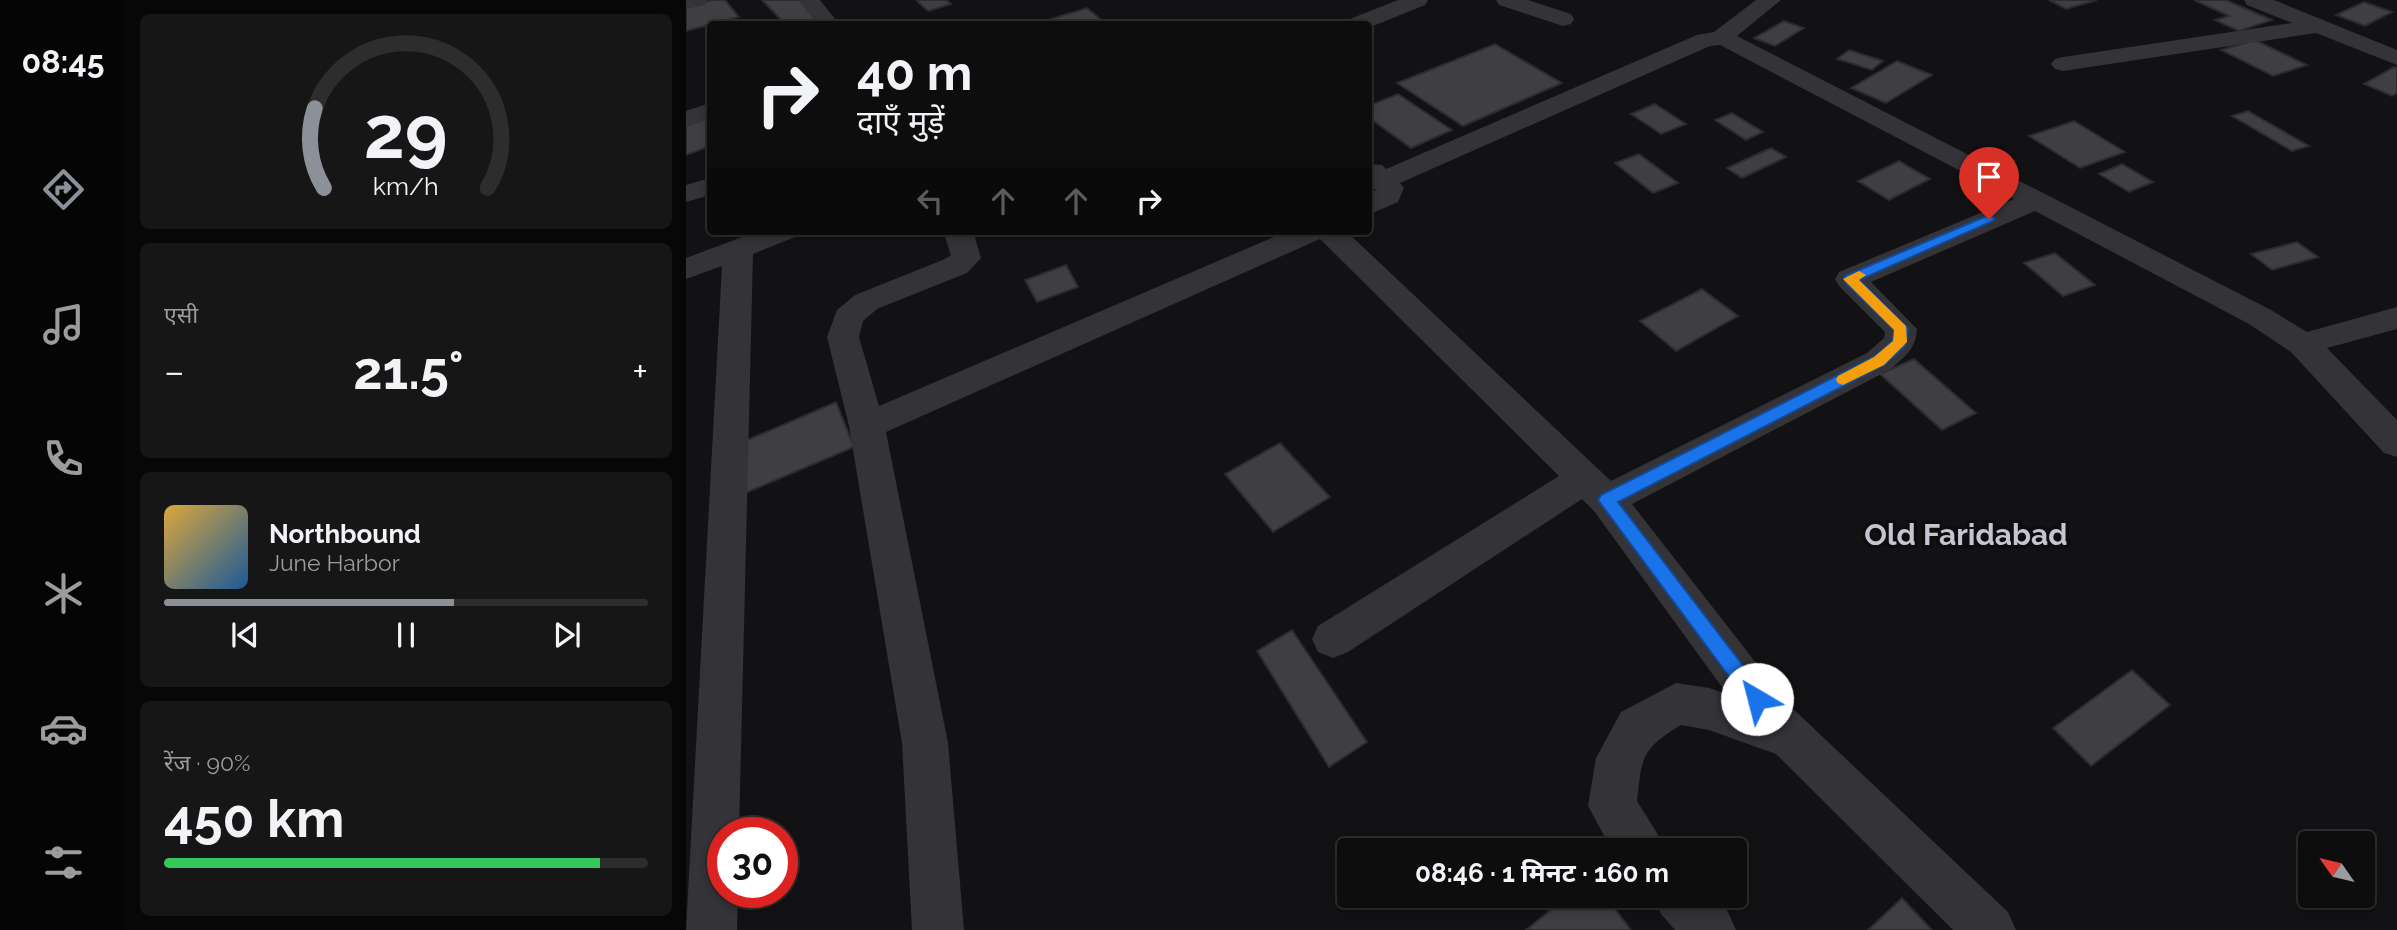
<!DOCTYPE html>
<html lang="hi">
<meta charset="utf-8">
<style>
body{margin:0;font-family:Raleway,"Noto Sans Devanagari",sans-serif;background:#171617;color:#f1f3f6;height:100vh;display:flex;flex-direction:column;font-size:26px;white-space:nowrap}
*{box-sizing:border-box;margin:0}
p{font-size:23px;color:#9b9c9e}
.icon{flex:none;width:38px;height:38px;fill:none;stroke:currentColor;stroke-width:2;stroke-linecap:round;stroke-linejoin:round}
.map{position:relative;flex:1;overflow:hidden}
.panel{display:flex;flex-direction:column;gap:14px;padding:14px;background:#080708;width:560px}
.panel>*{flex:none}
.banner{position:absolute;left:21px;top:21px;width:665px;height:214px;border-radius:7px;box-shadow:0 4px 10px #0003,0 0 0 2px #2e2d2e;background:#0e0d0e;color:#f1f3f6;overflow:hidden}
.needle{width:46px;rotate:304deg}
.buttons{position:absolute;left:1612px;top:831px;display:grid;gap:14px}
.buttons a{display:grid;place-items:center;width:77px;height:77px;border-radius:7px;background:#0e0d0e;box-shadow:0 4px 10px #0003,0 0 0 2px #2e2d2e;font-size:35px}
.speed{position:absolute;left:21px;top:817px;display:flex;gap:14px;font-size:35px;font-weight:700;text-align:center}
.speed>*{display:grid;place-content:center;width:91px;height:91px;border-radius:50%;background:#0e0d0e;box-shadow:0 4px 10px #0003,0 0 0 2px #2e2d2e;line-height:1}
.speed .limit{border:10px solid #d22;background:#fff;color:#111}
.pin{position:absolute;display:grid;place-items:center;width:60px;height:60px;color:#fff;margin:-72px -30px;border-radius:50% 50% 50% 0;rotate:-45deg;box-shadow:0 0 7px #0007}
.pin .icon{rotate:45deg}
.me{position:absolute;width:77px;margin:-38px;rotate:323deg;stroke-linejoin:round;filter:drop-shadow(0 0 5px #0008)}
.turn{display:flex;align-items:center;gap:24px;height:147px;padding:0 35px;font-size:32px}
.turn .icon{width:91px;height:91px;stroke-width:2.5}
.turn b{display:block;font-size:49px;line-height:60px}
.lanes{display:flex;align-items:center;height:66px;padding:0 35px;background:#0003;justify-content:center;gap:35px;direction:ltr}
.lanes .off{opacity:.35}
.big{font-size:52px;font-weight:700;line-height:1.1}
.panel .tile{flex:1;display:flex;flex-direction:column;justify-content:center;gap:10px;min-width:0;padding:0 24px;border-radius:10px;background:#171617}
.panel .dial{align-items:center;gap:0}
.dial svg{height:182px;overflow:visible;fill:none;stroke:#2e2d2e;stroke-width:7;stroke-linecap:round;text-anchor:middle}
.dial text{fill:#f1f3f6;stroke:none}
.song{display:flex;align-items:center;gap:21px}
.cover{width:84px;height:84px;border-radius:10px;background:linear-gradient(135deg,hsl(40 70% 55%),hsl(210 70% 35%))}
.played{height:7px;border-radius:4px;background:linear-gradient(90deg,#8c9099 60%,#2e2d2e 60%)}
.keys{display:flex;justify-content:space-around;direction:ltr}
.heat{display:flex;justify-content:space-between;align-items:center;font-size:38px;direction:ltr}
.charge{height:10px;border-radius:5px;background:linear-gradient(90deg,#34c759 90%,#2e2d2e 0)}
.trip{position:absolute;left:651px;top:838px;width:410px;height:70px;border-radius:7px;background:#0e0d0e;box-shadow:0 4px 10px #0003,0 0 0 2px #2e2d2e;font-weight:700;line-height:70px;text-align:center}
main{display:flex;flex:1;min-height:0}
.dock{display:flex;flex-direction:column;width:126px;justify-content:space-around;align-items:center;background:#060506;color:#9b9c9e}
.dock .icon{width:49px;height:49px}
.dock .current{color:#8c9099}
.dock b{font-size:32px;color:#f1f3f6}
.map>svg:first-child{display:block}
.building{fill:#3e3e43;stroke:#2c2b2f;stroke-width:2}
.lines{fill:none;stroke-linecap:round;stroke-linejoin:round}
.minor{fill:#333338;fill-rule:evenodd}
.route{fill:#1a73e8;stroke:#114b97;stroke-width:2}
.slow{fill:#f59e0b}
.labels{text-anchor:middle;stroke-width:7;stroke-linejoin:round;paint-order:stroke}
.district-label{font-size:30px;font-weight:bold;fill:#c4c5cf;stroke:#0d0c0e}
</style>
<main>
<nav class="dock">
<b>08:45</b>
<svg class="icon current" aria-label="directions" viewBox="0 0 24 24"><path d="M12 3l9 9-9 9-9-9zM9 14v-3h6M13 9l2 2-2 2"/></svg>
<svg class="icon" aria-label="music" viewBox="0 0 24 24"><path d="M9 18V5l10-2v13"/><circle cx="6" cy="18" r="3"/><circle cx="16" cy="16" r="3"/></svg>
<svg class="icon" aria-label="phone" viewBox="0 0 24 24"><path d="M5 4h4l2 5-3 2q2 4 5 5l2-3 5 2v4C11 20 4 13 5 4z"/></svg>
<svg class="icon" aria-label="climate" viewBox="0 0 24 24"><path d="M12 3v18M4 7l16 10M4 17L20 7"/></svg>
<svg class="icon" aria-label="car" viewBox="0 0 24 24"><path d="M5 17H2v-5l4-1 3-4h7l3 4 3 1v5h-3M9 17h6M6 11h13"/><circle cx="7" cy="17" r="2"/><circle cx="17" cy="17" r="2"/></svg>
<svg class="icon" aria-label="filters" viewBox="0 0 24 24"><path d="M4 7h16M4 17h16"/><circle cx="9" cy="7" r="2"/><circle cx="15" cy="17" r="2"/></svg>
</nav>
<section class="panel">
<div class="tile dial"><svg viewBox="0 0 100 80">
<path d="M14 69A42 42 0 1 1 86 69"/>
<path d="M14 69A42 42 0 0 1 10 34" stroke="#8c9099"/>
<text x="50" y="56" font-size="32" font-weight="700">29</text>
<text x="50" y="72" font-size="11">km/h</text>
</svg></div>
<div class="tile"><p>एसी</p>
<div class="heat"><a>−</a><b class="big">21.5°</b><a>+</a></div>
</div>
<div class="tile">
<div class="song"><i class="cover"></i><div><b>Northbound</b><p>June Harbor</p></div></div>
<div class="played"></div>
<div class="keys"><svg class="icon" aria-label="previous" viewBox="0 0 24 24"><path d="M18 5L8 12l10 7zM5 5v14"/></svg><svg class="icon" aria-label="pause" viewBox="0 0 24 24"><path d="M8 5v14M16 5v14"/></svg><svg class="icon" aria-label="next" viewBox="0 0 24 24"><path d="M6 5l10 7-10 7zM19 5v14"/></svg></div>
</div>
<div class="tile"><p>रेंज · 90%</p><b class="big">450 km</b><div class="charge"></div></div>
</section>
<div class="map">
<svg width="1711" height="930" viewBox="0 0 1711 930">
<rect width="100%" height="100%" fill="#121113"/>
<!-- building -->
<path class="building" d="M 25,0 L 39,0 L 53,17 L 0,31 L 0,7 Z
M 76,0 L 114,0 L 134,20 L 119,24 L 99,24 Z
M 235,0 L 260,0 L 265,4 L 242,11 L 231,1 Z
M 1363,0 L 1411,0 L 1380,9 Z
M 1508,0 L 1540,0 L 1586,20 L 1553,31 L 1529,20 L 1543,16 Z
M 1678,2 L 1706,12 L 1679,26 L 1650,15 Z
M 401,8 L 418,22 L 367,24 L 362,20 Z
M 1098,21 L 1118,28 L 1089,46 L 1068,38 Z
M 1569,40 L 1621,65 L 1587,76 L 1535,50 Z
M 809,44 L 876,83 L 777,126 L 711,83 Z
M 1163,50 L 1197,61 L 1186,70 L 1151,59 Z
M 1211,61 L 1246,75 L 1200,103 L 1165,88 Z
M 1708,67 L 1711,68 L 1711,93 L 1706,96 L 1678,84 Z
M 712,94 L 766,130 L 725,148 L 682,117 L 682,106 Z
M 969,104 L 1000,124 L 975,134 L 945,114 Z
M 1562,111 L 1623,146 L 1606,151 L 1546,116 Z
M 1046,113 L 1077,132 L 1060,140 L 1029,120 Z
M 19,119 L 24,126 L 24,146 L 0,155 L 0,125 Z
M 1388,121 L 1439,152 L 1394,168 L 1343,136 Z
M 1085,148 L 1100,157 L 1056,178 L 1041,168 Z
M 953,154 L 992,183 L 967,193 L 929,163 Z
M 1213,161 L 1244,179 L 1203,200 L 1172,181 Z
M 1436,164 L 1467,182 L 1443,192 L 1413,174 Z
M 1611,242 L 1632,257 L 1586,270 L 1565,254 Z
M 1369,253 L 1409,285 L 1377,296 L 1338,263 Z
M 380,265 L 392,287 L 351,302 L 339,280 Z
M 1016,289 L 1052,316 L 990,351 L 954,321 Z
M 1228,359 L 1290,413 L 1256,430 L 1194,374 Z
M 150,402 L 168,447 L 57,494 L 52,444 Z
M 594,443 L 644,497 L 587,532 L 539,474 Z
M 606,630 L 681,742 L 643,767 L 571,651 Z
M 1446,670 L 1484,705 L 1405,766 L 1367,728 Z
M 882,896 L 919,896 L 945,930 L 840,930 Z
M 1216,898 L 1246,930 L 1182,930 Z"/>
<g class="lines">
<!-- minor -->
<path class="minor" d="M 0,0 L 21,0 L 18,5 L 0,9 Z
M 112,0 L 134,0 L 153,24 L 131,24 Z
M 712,0 L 742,0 L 739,5 L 682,28 L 682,24 L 661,24 L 664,19 Z
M 810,0 L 842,0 L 885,14 L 888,19 L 885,24 L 877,26 L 813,5 Z
M 1070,0 L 1095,0 L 1051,36 L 1585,310 L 1621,332 L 1711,307 L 1711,329 L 1641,348 L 1711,420 L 1711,457 L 1698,453 L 1605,352 L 1563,324 L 1349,211 L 1185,282 L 1231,329 C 1230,349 1219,356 1205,369 L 946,504 L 1103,705 L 1322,912 L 1330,930 L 1267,930 L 1090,754 L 1023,730 L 995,725 C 955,749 956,757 951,801 L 971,833 L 979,850 L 926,850 L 902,806 L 910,758 L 935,712 L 990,683 L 1023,688 L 1041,694 L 908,511 L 896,499 L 662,652 L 647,658 L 632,652 L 626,639 L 632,626 L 873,476 L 634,239 L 200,432 L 262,743 L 278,930 L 226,930 L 216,743 L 163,426 L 141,337 L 151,310 L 169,295 L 259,259 L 265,255 L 257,231 L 287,231 L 295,258 L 281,273 L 191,309 L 177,321 L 173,337 L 193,406 L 602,231 L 660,231 L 925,481 L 1181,353 L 1198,338 L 1199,332 L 1153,286 L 1149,279 L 1153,272 L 1328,199 L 1034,45 L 1024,46 L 714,183 L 718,188 L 712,202 L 682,215 L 682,195 L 690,190 L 682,183 L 682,164 L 696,165 L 700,169 L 1011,35 L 1028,32 Z
M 1558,0 L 1588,0 L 1711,50 L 1711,65 L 1630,33 L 1377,71 L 1369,69 L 1365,64 L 1369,59 L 1377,57 L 1606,23 L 1561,5 Z
M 24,103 L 24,119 L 0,127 L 0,111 Z
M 24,178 L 24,195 L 0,202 L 0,185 Z
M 72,231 L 114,231 L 109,237 L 67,254 L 53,833 L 37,833 L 37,892 L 52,892 L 51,930 L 0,930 L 36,266 L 0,279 L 0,258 Z
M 968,896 L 1028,896 L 1042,912 L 1050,930 L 989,930 L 975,914 Z"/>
</g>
<!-- route -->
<path class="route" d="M 1303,215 L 1309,219 L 1307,221 L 1173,280 L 1222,329 L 1219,346 L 1198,365 L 932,502 L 1078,693 L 1081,699 L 1078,706 L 1071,708 L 1065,706 L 912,500 L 915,495 L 1188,357 L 1207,341 L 1208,330 L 1159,282 L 1159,276 Z"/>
<!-- slow -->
<path class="slow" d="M 1173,271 L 1180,275 L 1173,280 L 1220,326 L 1221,342 L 1198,365 L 1157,385 L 1152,383 L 1150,380 L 1152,376 L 1188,357 L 1207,341 L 1208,330 L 1157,279 Z"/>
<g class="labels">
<!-- district labels -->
<g class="district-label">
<text x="1280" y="545">Old Faridabad</text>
</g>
</g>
</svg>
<div class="buttons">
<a><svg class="needle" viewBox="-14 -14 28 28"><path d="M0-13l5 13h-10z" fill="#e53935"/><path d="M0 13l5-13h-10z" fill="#9b9c9e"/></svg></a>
</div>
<div class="speed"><div class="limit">30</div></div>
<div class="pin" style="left:1303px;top:219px;background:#d93025"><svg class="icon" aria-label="arrive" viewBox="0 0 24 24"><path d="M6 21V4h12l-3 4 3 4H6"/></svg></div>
<svg class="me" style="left:1071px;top:699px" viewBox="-20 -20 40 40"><circle r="19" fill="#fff"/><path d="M0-13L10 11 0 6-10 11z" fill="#1a73e8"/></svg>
<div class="trip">08:46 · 1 मिनट · 160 m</div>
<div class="banner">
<div class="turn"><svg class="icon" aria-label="right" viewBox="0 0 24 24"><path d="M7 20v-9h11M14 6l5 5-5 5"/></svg><div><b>40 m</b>दाएँ मुड़ें</div></div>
<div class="lanes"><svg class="icon off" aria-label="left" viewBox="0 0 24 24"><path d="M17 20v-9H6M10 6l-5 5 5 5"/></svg><svg class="icon off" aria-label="ahead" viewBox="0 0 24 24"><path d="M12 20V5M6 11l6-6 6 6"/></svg><svg class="icon off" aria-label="ahead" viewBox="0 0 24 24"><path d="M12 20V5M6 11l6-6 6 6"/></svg><svg class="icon" aria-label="right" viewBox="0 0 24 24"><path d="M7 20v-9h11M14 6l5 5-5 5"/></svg></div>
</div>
</div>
</main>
